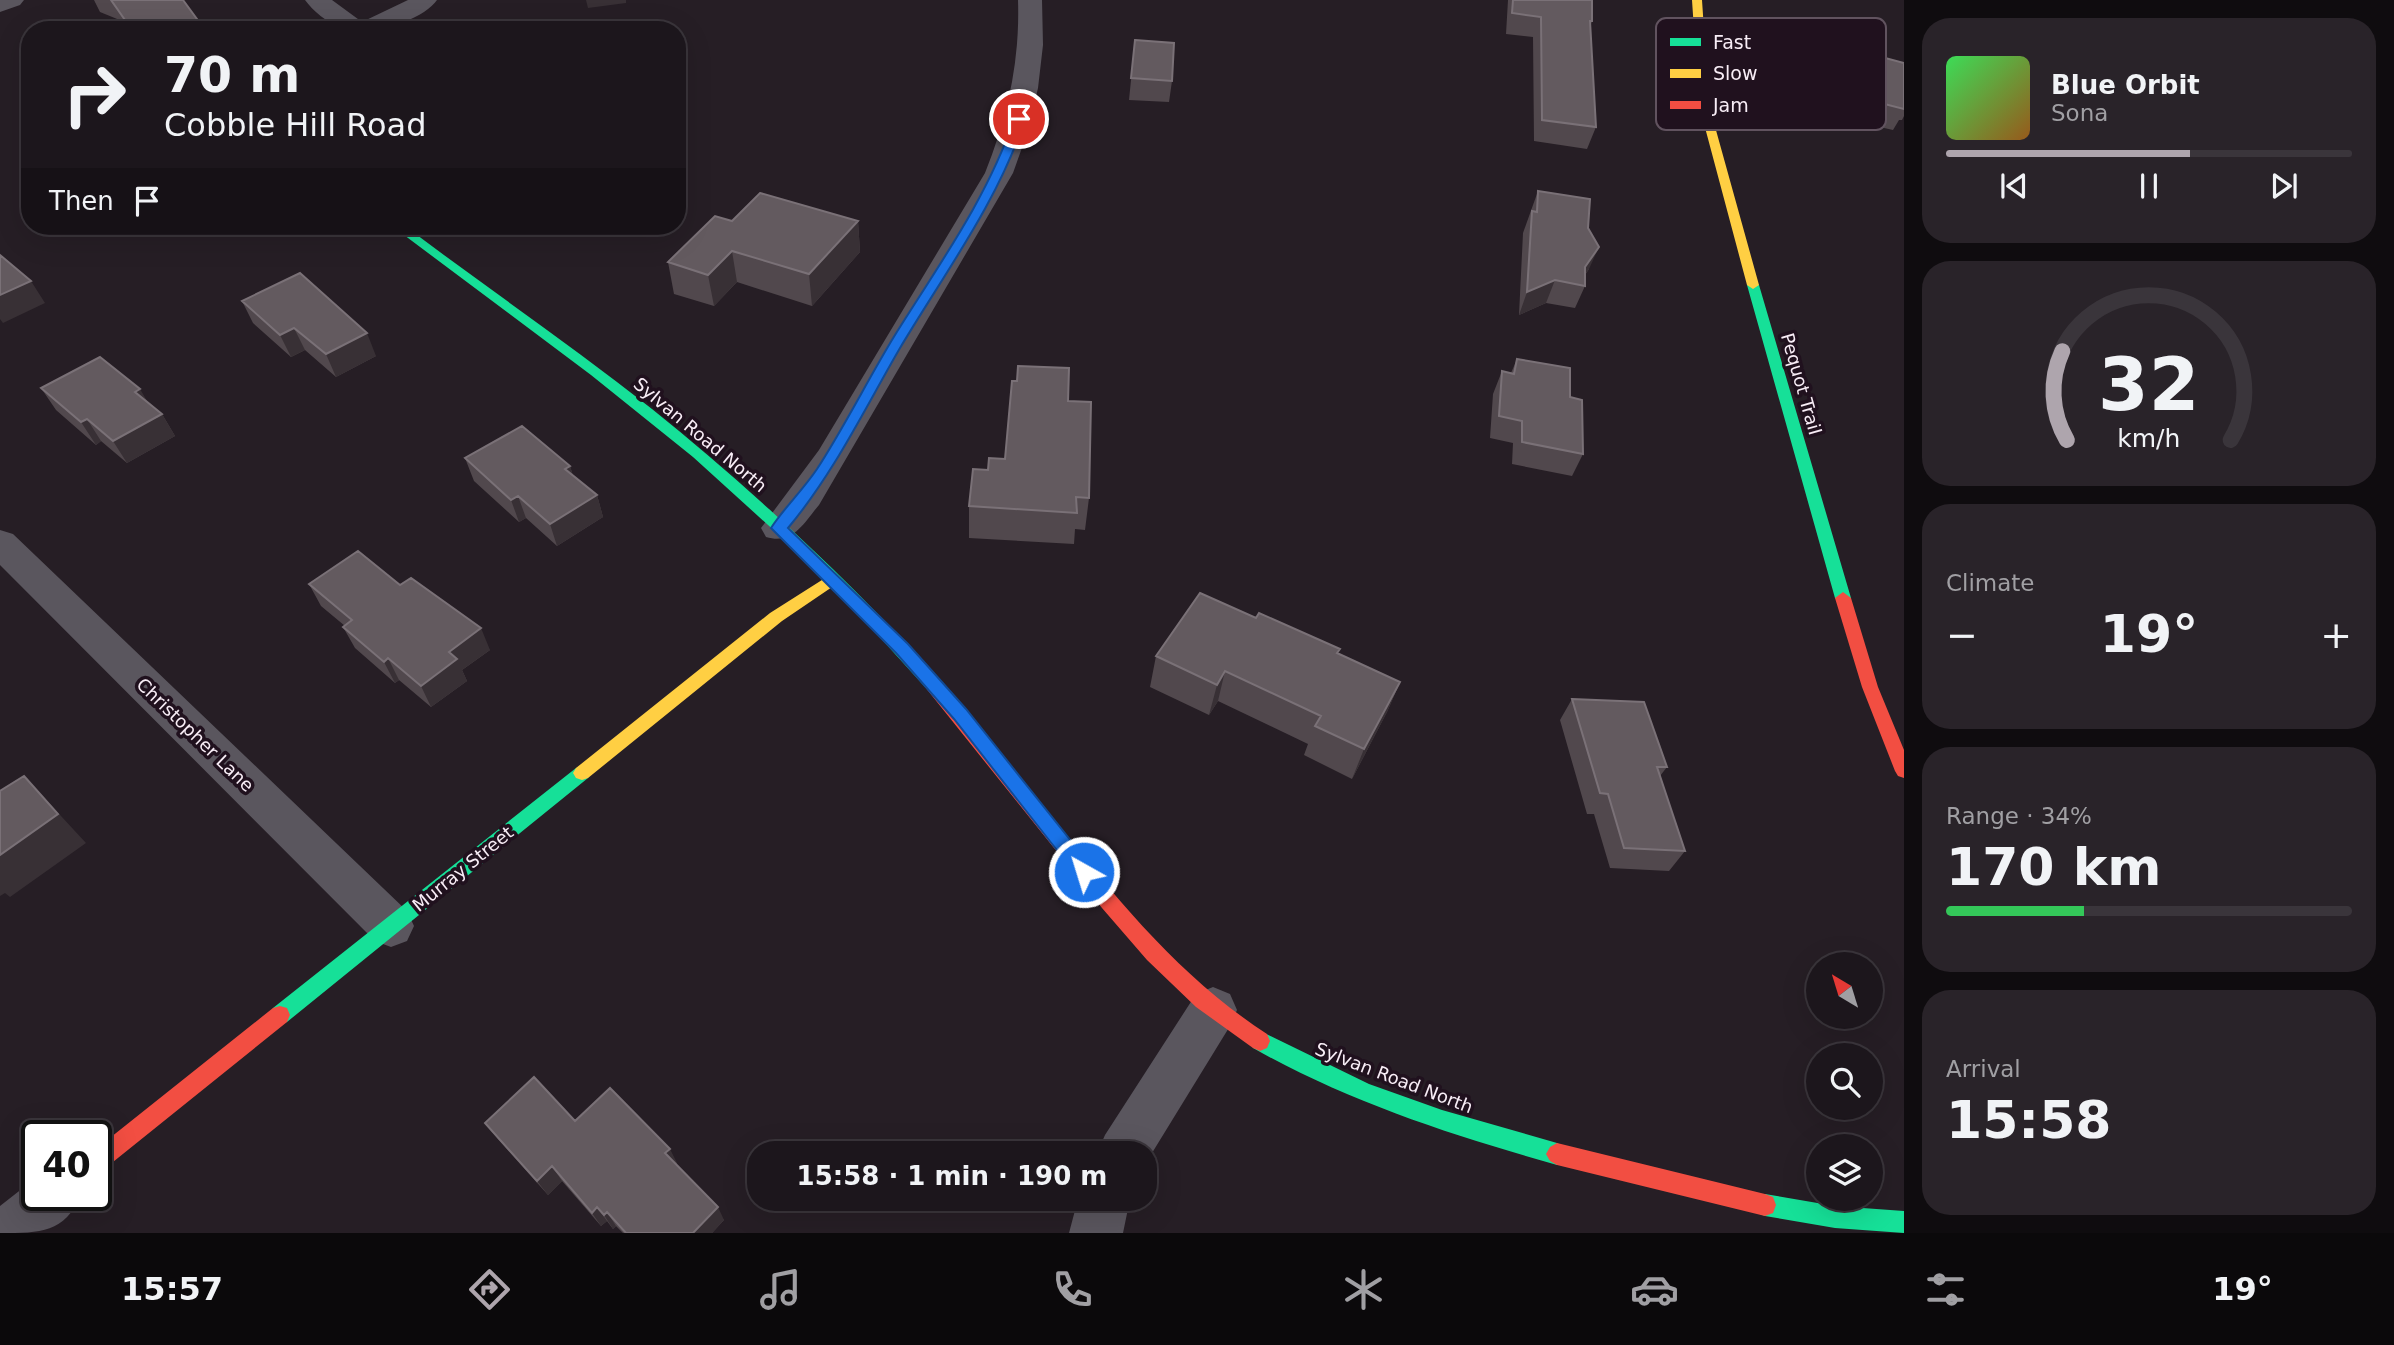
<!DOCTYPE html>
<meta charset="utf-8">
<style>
body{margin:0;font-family:"DejaVu Sans",sans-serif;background:#292329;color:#f1f3f6;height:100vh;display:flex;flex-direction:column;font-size:26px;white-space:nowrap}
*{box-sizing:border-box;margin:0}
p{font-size:23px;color:#a09fa3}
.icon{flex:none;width:38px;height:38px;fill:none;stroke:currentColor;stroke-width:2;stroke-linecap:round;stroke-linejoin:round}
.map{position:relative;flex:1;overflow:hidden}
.panel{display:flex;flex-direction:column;gap:18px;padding:18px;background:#0f0c0f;width:490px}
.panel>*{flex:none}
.top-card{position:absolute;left:21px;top:21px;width:665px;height:214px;border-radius:28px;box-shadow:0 7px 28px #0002,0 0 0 2px #3a353b;background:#1c161c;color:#f1f3f6;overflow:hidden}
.needle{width:46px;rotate:322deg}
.buttons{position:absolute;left:1806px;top:952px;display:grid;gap:14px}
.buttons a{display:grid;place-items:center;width:77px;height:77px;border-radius:50%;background:#1c161c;box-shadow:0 7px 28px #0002,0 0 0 2px #3a353b;font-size:35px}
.speed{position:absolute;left:21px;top:1120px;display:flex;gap:14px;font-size:35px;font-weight:700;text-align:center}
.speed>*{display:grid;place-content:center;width:91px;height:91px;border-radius:50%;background:#1c161c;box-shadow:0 7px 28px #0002,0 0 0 2px #3a353b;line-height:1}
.speed .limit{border:4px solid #111;border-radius:10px;background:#fff;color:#111}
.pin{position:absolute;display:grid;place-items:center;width:60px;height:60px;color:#fff;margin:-30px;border:4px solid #fff;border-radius:50%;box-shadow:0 2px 7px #0007}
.me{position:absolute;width:77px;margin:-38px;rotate:321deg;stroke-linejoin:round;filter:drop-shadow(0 0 5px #0008)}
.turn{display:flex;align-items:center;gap:24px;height:147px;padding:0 28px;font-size:32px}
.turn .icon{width:91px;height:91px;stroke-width:2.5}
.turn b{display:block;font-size:49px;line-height:60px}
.then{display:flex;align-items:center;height:66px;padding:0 28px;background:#0003;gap:14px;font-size:26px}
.big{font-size:52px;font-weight:700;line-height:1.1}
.panel .tile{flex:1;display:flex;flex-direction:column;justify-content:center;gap:10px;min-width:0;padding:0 24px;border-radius:28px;background:#292329}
.panel .dial{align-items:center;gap:0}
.dial svg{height:182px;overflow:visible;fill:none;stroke:#3a353b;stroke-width:7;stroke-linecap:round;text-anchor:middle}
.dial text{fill:#f1f3f6;stroke:none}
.song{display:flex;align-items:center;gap:21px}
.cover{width:84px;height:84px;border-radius:10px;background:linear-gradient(135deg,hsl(130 70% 55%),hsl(30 70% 35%))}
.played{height:7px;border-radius:4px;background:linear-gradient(90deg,#aea5ad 60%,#3a353b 60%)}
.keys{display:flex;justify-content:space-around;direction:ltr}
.heat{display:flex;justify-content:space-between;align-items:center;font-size:38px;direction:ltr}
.charge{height:10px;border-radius:5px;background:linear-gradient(90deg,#34c759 34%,#3a353b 0)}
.trip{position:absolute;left:747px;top:1141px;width:410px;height:70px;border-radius:28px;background:#1c161c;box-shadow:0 7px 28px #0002,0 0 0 2px #3a353b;font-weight:700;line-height:70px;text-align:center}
.menu{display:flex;height:112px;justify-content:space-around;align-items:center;background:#0b090b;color:#a09fa3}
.menu .icon{width:49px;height:49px}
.menu .on{color:#aea5ad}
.menu b{font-size:32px;color:#f1f3f6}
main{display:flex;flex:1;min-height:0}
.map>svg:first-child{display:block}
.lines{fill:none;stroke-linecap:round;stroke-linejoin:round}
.street{fill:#5a565e;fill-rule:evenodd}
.fast{fill:#16e098;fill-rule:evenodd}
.slow{fill:#ffcf43;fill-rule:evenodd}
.jam{fill:#f24e42;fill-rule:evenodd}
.wall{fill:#51484d}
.shaded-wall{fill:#383035}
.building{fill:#635a5f;stroke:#7a7177;stroke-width:2}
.route{fill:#1a73e8;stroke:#114b97;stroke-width:2}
.labels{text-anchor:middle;stroke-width:7;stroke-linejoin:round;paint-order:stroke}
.street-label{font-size:18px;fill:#f8edf6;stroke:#20111e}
.key{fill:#20111e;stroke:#61535f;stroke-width:2}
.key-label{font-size:19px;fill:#f8edf6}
</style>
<main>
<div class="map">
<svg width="1904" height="1233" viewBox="0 0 1904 1233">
<rect width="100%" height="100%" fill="#261e25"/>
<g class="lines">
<!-- street -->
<path class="street" d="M 0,0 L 24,0 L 20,5 L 0,12 Z
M 305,0 L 332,0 L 362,22 L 408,0 L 437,0 C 423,21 362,40 340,28 C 328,23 312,10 305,0 Z
M 1018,0 L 1042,0 L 1043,45 L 1038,88 L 1028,131 L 1013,173 L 819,505 C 803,524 793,545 766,537 L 761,528 L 819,450 L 985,173 C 1008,116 1020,61 1018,0 Z
M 0,530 L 13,534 L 407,911 L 414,926 L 407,941 L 391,947 L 375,941 L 0,565 Z
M 1213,987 L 1230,994 L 1237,1010 L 1230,1026 L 1144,1166 L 1144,1153 L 1097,1153 L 1105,1135 L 1196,994 Z
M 37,1177 L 37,1195 L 82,1195 C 63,1233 42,1233 0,1233 L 0,1206 Z
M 1078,1199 L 1130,1199 L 1123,1233 L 1069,1233 Z"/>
<!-- fast -->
<path class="fast" d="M 392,226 L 405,226 C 487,288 571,345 652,409 C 754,491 849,580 937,677 L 939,682 L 937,687 L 925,687 L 837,590 L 790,545 L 693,457 L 591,375 Z
M 1753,281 L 1759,285 L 1851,598 L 1843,604 L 1835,598 L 1747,285 Z
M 582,766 L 588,768 L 591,773 L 588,778 L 287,1022 L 280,1024 L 273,1022 L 270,1015 L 273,1008 L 576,768 Z
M 1260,1031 L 1369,1084 L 1442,1110 L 1557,1143 L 1564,1147 L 1568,1154 L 1564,1161 L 1557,1165 C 1451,1135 1349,1102 1253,1048 L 1250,1041 L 1253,1034 Z
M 1765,1194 L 1835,1206 L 1904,1211 L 1904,1233 L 1835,1228 L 1765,1216 L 1757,1213 L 1754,1205 L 1757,1197 Z"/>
<!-- slow -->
<path class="slow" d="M 1692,0 L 1702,0 L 1709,105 L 1759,285 L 1753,289 L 1747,285 L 1699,105 Z
M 833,573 L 841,579 L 838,583 L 782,621 L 588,778 L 582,780 L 576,778 L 573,773 L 576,768 L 770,613 Z"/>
<!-- jam -->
<path class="jam" d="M 1843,592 L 1851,598 L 1878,687 L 1904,750 L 1904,778 L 1898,776 L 1895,771 L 1862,687 L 1835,598 Z
M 931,675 L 937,677 C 977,725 1016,773 1055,821 C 1118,901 1181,978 1267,1034 L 1270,1041 L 1267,1048 L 1260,1051 L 1253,1048 L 1196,1007 L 1147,960 L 1102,908 L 925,687 L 923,682 L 925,677 Z
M 280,1006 L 287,1008 L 290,1015 L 287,1022 L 103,1170 L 96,1173 L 96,1149 L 273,1008 Z
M 1557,1143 L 1765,1194 L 1773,1197 L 1776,1205 L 1773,1213 L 1765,1216 L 1557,1165 L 1550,1161 L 1546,1154 L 1550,1147 Z"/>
</g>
<!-- wall -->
<path class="wall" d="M 94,0 L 183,0 L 205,30 L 128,30 L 122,21 L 100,12 Z
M 1508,0 L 1592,0 L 1592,21 L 1590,27 L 1596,127 L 1587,149 L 1534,141 L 1533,37 L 1506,34 Z
M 1135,40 L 1172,81 L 1169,102 L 1129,100 Z
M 1874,55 L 1904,63 L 1904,116 L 1902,120 L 1899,120 L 1893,130 L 1849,120 L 1862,77 Z
M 1538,191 L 1588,228 L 1589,269 L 1585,275 L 1585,286 L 1575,308 L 1546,303 L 1519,315 L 1523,233 Z
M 732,221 L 858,221 L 860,252 L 812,306 L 737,282 L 714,306 L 674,294 L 668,262 Z
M 242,301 L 376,356 L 336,377 L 305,350 L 291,357 L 253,323 Z
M 1517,359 L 1570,397 L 1583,454 L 1572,476 L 1512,464 L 1513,443 L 1490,438 L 1493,394 L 1502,371 L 1511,373 Z
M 41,388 L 147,402 L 162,414 L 175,436 L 127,463 L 101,441 L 96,445 L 56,410 Z
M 1068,401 L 1089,498 L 1085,530 L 1075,529 L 1074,544 L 969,538 L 969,506 L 988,470 L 1005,459 Z
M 465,458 L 570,466 L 573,476 L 597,495 L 603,517 L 557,546 L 526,518 L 519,522 L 474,481 Z
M 309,584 L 400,585 L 490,650 L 462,670 L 467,681 L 431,707 L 399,680 L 395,683 L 355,648 L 343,627 L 345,626 L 321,606 Z
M 1256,618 L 1340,649 L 1338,654 L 1400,682 L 1387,712 L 1352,779 L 1304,755 L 1308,744 L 1218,701 L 1209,715 L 1150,687 L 1156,656 Z
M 1572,699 L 1667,767 L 1660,776 L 1685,851 L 1669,871 L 1610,868 L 1594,814 L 1587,814 L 1560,720 Z
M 575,1121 L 677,1163 L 676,1164 L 724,1220 L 712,1233 L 623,1233 L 616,1226 L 613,1229 L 607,1221 L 601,1226 L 562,1181 L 548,1195 L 497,1138 L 485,1123 Z"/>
<!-- shaded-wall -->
<path class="shaded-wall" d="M 586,0 L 626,0 L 626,3 L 588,8 Z
M 858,221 L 860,252 L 812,306 L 809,274 Z
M 1599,247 L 1589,269 L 1578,284 L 1585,267 Z
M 732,251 L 737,282 L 714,306 L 708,275 Z
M 1555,280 L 1546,303 L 1519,315 L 1527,292 Z
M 31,281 L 45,303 L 3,323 L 0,319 L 0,295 Z
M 294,328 L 305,350 L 291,357 L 280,335 Z
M 367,333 L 376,356 L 336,377 L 326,354 Z
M 140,389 L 153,411 L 135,392 Z
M 162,414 L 175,436 L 127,463 L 113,441 Z
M 87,419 L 101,441 L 96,445 L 81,422 Z
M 570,466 L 577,488 L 565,469 Z
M 597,495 L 603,517 L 557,546 L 550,524 Z
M 518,496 L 526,518 L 519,522 L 511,500 Z
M 481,628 L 490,650 L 462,670 L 467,681 L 431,707 L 421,686 L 449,652 Z
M 388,658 L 399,680 L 395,683 L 384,662 Z
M 1225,671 L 1218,701 L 1209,715 L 1217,685 Z
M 1400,682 L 1387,712 L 1352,779 L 1364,749 Z
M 24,776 L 86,843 L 10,897 L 5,893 L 0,896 L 0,855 Z
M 670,1149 L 677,1163 L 672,1168 L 665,1153 Z
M 552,1166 L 562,1181 L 548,1195 L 537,1181 Z
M 597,1207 L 607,1221 L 601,1226 L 592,1213 Z
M 718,1207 L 724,1220 L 712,1233 L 693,1233 Z
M 607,1212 L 616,1226 L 613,1229 L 604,1215 Z"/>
<!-- building -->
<path class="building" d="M 111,0 L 183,0 L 205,30 L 132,30 Z
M 1513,0 L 1592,0 L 1592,21 L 1590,21 L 1596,127 L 1542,120 L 1541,17 L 1512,13 Z
M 1135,40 L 1174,43 L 1172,81 L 1131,78 Z
M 1874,55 L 1904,63 L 1904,109 L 1861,98 Z
M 1538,191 L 1590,199 L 1588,228 L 1599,247 L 1585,267 L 1585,286 L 1555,280 L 1527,292 L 1532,211 L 1537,212 Z
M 760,193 L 858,221 L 809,274 L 732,251 L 708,275 L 668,262 L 715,216 L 732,221 Z
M 0,255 L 31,281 L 0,295 Z
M 300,273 L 367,333 L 326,354 L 294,328 L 280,335 L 242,301 Z
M 100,357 L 140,389 L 135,392 L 162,414 L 113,441 L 87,419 L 81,422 L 41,388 Z
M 1517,359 L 1570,368 L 1570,397 L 1582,400 L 1583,454 L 1522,442 L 1522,421 L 1499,416 L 1502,371 L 1514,374 Z
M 1018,366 L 1069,368 L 1068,401 L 1091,402 L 1089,498 L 1076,497 L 1077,513 L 969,506 L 973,469 L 988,470 L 989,458 L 1005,459 L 1012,381 L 1017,381 Z
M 522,426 L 570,466 L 565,469 L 597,495 L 550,524 L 518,496 L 511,500 L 465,458 Z
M 358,551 L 400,585 L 411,578 L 481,628 L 449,652 L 457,659 L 421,686 L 388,658 L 384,662 L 343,627 L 352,620 L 309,584 Z
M 1200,593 L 1256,618 L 1259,613 L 1340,649 L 1337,653 L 1400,682 L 1364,749 L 1315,726 L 1321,716 L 1225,671 L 1217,685 L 1156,656 Z
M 1572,699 L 1644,702 L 1667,767 L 1657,767 L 1685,851 L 1624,848 L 1608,794 L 1600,793 Z
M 24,776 L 58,814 L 0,855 L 0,791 Z
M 534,1077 L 575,1121 L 610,1088 L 670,1149 L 665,1153 L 718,1207 L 693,1233 L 626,1233 L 607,1212 L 604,1215 L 597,1207 L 592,1213 L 552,1166 L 537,1181 L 485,1123 Z"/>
<!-- route -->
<path class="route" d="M 1019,116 L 1025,119 C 998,202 944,274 900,348 C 864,410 834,473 788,528 L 908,644 L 966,709 L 1091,866 L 1093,872 L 1091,877 L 1084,880 L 1078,877 L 954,719 L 896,653 L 771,528 C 784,508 803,490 817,469 C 845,426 868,379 895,335 C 938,266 988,197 1014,119 Z"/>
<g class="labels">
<!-- street labels -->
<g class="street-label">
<text transform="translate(1801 384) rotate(74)" y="6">Pequot Trail</text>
<text transform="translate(700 435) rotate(40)" y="6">Sylvan Road North</text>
<text transform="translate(195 735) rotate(44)" y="6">Christopher Lane</text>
<text transform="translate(463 869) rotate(-39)" y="6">Murray Street</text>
<text transform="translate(1394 1078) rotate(21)" y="6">Sylvan Road North</text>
</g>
</g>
<!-- legend -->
<rect x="1656" y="18" width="230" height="112" rx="10" class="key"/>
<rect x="1670" y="38" width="31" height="8" fill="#16e098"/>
<rect x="1670" y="69" width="31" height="9" fill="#ffcf43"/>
<rect x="1670" y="101" width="31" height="8" fill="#f24e42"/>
<g class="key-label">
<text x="1713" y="49">Fast</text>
<text x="1713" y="80">Slow</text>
<text x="1713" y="112">Jam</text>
</g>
</svg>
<div class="buttons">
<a><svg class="needle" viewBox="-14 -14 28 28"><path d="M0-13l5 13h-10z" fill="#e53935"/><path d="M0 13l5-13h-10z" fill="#a09fa3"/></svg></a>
<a><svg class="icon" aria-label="search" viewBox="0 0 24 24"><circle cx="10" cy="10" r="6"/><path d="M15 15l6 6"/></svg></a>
<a><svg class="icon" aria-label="layers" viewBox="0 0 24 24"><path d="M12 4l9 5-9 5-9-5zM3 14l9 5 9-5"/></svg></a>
</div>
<div class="speed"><div class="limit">40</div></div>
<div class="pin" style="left:1019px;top:119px;background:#d93025"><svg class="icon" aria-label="arrive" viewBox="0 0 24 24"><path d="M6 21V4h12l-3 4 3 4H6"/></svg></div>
<svg class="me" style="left:1084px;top:872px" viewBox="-20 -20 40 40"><circle r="17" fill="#1a73e8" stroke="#fff" stroke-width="3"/><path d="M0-11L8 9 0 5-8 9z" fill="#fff"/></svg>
<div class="trip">15:58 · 1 min · 190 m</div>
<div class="top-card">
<div class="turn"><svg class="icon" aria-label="right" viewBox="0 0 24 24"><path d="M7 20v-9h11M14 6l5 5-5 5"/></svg><div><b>70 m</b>Cobble Hill Road</div></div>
<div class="then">Then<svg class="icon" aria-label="arrive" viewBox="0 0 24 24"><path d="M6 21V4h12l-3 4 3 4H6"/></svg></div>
</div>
</div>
<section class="panel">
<div class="tile">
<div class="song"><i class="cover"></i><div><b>Blue Orbit</b><p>Sona</p></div></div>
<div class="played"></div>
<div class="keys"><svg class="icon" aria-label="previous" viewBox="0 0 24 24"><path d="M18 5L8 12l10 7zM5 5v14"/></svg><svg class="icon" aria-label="pause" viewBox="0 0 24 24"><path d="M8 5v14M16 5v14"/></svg><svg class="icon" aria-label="next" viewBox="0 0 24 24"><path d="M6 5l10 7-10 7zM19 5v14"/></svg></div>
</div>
<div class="tile dial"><svg viewBox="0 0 100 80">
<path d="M14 69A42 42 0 1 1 86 69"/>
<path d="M14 69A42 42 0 0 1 12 30" stroke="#aea5ad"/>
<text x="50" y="56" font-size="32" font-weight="700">32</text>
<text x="50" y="72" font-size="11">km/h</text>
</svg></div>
<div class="tile"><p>Climate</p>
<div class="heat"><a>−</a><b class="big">19°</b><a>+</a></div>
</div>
<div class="tile"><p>Range · 34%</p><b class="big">170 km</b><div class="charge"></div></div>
<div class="tile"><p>Arrival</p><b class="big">15:58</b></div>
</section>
</main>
<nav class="menu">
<b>15:57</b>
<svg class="icon on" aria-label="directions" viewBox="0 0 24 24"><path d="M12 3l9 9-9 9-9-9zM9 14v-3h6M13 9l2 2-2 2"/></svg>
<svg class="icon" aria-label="music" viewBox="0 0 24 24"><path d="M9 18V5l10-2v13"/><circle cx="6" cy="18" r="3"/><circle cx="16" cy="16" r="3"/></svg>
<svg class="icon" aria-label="phone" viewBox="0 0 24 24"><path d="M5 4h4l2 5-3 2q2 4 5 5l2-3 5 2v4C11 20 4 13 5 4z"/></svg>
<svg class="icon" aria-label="climate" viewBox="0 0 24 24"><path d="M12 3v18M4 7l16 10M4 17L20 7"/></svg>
<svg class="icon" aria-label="car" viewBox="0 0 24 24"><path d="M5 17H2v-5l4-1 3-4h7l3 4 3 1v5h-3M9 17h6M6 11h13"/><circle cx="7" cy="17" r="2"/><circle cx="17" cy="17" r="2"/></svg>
<svg class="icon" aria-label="filters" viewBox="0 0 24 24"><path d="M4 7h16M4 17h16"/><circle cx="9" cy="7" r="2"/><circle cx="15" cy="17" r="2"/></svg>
<b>19°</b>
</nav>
